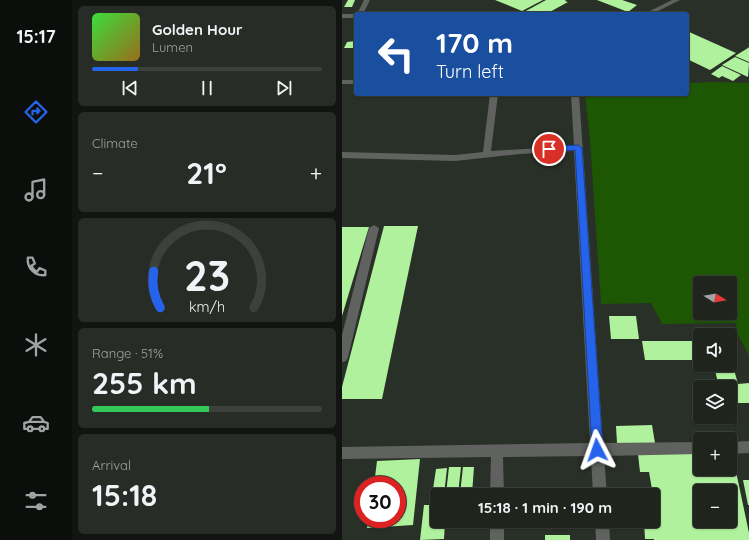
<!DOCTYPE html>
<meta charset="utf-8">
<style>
body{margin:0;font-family:Quicksand,sans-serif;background:#272c26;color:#f1f3f6;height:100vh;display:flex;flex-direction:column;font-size:15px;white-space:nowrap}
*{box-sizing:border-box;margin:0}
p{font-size:13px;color:#a1a4a4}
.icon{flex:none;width:22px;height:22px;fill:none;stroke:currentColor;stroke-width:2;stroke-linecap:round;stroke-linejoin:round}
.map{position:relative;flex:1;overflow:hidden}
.drawer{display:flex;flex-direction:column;gap:6px;padding:6px;background:#111410;width:270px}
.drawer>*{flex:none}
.hud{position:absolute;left:12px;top:12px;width:335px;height:84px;border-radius:4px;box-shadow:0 1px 3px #0004,0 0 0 1px #3c413b;background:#1a4fa0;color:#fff;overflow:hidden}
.needle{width:26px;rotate:101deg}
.fabs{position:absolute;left:351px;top:276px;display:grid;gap:8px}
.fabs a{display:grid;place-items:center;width:44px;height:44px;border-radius:4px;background:#1f241d;box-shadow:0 1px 3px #0004,0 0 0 1px #3c413b;font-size:20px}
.speed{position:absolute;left:12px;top:476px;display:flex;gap:8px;font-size:20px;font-weight:700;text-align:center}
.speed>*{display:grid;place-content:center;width:52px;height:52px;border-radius:50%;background:#1f241d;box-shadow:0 1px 3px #0004,0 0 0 1px #3c413b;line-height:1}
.speed .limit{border:6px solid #d22;background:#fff;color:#111}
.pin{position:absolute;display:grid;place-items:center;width:34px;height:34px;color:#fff;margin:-17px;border:2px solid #fff;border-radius:50%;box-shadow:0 1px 4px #0007}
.me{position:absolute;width:44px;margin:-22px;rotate:356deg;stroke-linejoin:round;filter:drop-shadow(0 0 3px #0008)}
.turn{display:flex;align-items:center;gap:14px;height:84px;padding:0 16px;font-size:18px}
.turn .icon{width:52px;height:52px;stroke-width:2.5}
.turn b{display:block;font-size:28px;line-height:34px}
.big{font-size:30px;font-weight:700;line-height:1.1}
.drawer .widget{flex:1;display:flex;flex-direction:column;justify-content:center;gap:6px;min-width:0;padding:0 14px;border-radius:6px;background:#272c26}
.drawer .dial{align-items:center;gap:0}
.dial svg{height:104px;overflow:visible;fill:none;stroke:#3c413b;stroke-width:7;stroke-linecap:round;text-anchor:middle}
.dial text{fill:#f1f3f6;stroke:none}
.song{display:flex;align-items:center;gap:12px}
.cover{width:48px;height:48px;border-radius:6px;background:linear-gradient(135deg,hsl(120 70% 55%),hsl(40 70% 35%))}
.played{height:4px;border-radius:2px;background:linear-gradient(90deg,#2563eb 20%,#3c413b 20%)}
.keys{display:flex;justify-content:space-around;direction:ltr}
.heat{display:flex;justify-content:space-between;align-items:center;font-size:22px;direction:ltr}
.charge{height:6px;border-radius:3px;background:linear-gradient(90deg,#34c759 51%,#3c413b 0)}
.trip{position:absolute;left:88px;top:488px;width:230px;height:40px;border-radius:4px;background:#1f241d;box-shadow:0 1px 3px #0004,0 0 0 1px #3c413b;font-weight:700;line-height:40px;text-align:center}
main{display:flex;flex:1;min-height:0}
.tabs{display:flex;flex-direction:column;width:72px;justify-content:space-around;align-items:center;background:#0c0e0c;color:#a1a4a4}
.tabs .icon{width:28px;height:28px}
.tabs .selected{color:#2563eb}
.tabs b{font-size:18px;color:#f1f3f6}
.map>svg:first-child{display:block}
.green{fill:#1e5703;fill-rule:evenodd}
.building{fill:#b0f19d;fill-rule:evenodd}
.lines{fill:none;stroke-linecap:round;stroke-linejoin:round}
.minor{fill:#5f625e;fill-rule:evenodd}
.route{fill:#2563eb;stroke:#184099}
</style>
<main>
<nav class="tabs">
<b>15:17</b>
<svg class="icon selected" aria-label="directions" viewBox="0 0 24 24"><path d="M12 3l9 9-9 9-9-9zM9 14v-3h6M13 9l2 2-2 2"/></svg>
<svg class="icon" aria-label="music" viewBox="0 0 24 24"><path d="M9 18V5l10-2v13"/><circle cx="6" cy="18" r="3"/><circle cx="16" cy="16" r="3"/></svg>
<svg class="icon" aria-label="phone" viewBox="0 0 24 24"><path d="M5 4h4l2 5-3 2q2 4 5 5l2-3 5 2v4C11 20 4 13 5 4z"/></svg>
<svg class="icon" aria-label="climate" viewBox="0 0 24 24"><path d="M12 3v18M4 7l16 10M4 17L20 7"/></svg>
<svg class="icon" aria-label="car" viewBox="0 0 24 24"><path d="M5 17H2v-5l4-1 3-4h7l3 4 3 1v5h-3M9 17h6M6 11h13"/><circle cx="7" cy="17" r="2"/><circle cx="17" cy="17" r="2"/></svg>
<svg class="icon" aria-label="filters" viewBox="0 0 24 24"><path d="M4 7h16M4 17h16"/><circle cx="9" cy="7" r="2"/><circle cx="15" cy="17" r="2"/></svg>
</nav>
<section class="drawer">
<div class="widget">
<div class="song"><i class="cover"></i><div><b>Golden Hour</b><p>Lumen</p></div></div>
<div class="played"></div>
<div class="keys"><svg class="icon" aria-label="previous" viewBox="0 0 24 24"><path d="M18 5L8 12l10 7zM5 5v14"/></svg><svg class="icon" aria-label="pause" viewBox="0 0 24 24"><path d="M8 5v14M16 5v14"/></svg><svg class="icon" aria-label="next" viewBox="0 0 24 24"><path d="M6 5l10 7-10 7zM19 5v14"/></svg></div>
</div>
<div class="widget"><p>Climate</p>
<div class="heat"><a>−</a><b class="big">21°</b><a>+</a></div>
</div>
<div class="widget dial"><svg viewBox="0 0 100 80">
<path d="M14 69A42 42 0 1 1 86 69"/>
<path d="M14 69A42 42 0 0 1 9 41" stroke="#2563eb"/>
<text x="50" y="56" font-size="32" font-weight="700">23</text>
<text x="50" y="72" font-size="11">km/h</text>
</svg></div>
<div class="widget"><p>Range · 51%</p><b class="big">255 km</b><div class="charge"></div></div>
<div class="widget"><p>Arrival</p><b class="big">15:18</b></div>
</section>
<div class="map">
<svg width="407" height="540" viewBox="0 0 407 540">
<rect width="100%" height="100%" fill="#293027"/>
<!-- green -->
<path class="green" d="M 369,82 L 407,83 L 407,355 L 396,335 L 394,323 L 320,324 L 309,303 L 259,304 L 248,140 L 243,94 L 345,94 L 345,83 ZM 358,283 L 388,283 L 388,313 L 358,313 Z"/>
<!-- building -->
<path class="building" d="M 6,0 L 13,0 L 10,7 L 2,7 Z
M 153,0 L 201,0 L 180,11 Z
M 204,0 L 224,0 L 223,1 L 226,2 L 204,14 L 187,14 L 182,12 Z
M 255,0 L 280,0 L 295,5 L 286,12 Z
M 345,31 L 394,53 L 368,70 L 345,59 Z
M 14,41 L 14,48 L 2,48 L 5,42 Z
M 407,47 L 407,62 L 393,56 L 406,48 Z
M 393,57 L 407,63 L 406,77 L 380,65 Z
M 380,66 L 399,75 L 391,81 L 380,76 L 377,78 L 369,74 Z
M 42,226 L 76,226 L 40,399 L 0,399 L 0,387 Z
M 0,227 L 27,227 L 0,316 Z
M 267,316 L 294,316 L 297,339 L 269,339 Z
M 300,341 L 358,341 L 358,360 L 303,360 Z
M 372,366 L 391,366 L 396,384 L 407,383 L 407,403 L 388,403 L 388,387 L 377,387 Z
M 310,425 L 313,443 L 275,443 L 274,426 Z
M 296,454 L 358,454 L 358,469 L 388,469 L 388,462 L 392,462 L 407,533 L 407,540 L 312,540 L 312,539 L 303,539 L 302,521 L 311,521 L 311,495 L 307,472 L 298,472 ZM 358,491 L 388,491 L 388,521 L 358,521 Z
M 78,459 L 71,525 L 25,528 L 27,519 L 55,519 L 55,485 L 32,485 L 35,461 Z
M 107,467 L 119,467 L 116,494 L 104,494 Z
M 121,467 L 132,467 L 130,494 L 118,494 Z
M 105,468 L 102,495 L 90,496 L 94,469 Z
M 401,480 L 407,480 L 407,505 L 406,505 Z
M 82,505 L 95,505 L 95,521 L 103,521 L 102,539 L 78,540 Z
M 203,535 L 228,535 L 228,540 L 203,540 Z"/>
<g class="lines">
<!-- minor -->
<path class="minor" d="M 22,0 L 28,0 L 21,14 L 15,14 Z
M 330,0 L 338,0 L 310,14 L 302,14 Z
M 0,14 L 14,14 L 14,18 L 0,18 Z
M 0,80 L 14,80 L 14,84 L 0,84 Z
M 148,94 L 156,94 L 149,151 L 232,146 L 229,94 L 237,94 L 261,443 L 358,442 L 358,454 L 262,456 L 265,495 L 251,495 L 249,456 L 161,457 L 162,495 L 148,495 L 149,457 L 0,459 L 0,447 L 248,443 L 232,151 L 178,154 L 113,161 L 0,158 L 0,152 L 113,155 L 141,152 Z
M 32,225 L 37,228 L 6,357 L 4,361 L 0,362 L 0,335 L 27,228 Z
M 407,441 L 407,453 L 388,454 L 388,442 Z
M 148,521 L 162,521 L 162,540 L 148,540 Z
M 253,521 L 267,521 L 268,540 L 254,540 Z"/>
</g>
<!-- route -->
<path class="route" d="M 236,145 L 240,148 L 261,450 L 259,454 L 255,456 L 251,454 L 250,450 L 233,150 L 207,152 L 203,149 L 207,147 Z"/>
</svg>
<div class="fabs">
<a><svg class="needle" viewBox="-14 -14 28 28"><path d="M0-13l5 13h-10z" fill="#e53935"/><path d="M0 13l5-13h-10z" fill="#a1a4a4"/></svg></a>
<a><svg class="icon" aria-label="sound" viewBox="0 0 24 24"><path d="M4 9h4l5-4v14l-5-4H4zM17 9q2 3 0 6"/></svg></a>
<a><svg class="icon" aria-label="layers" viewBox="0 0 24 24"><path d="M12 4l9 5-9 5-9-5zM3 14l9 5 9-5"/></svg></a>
<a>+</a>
<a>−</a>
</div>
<div class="speed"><div class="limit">30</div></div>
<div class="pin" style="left:207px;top:149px;background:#d93025"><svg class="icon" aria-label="arrive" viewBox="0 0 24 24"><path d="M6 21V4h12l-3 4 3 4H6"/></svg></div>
<svg class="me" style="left:255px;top:450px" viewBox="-20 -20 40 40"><path d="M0-17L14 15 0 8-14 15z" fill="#2563eb" stroke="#fff" stroke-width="4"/></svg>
<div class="trip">15:18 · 1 min · 190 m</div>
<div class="hud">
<div class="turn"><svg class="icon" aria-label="left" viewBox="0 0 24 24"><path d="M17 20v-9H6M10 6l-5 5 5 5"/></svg><div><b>170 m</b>Turn left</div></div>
</div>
</div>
</main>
